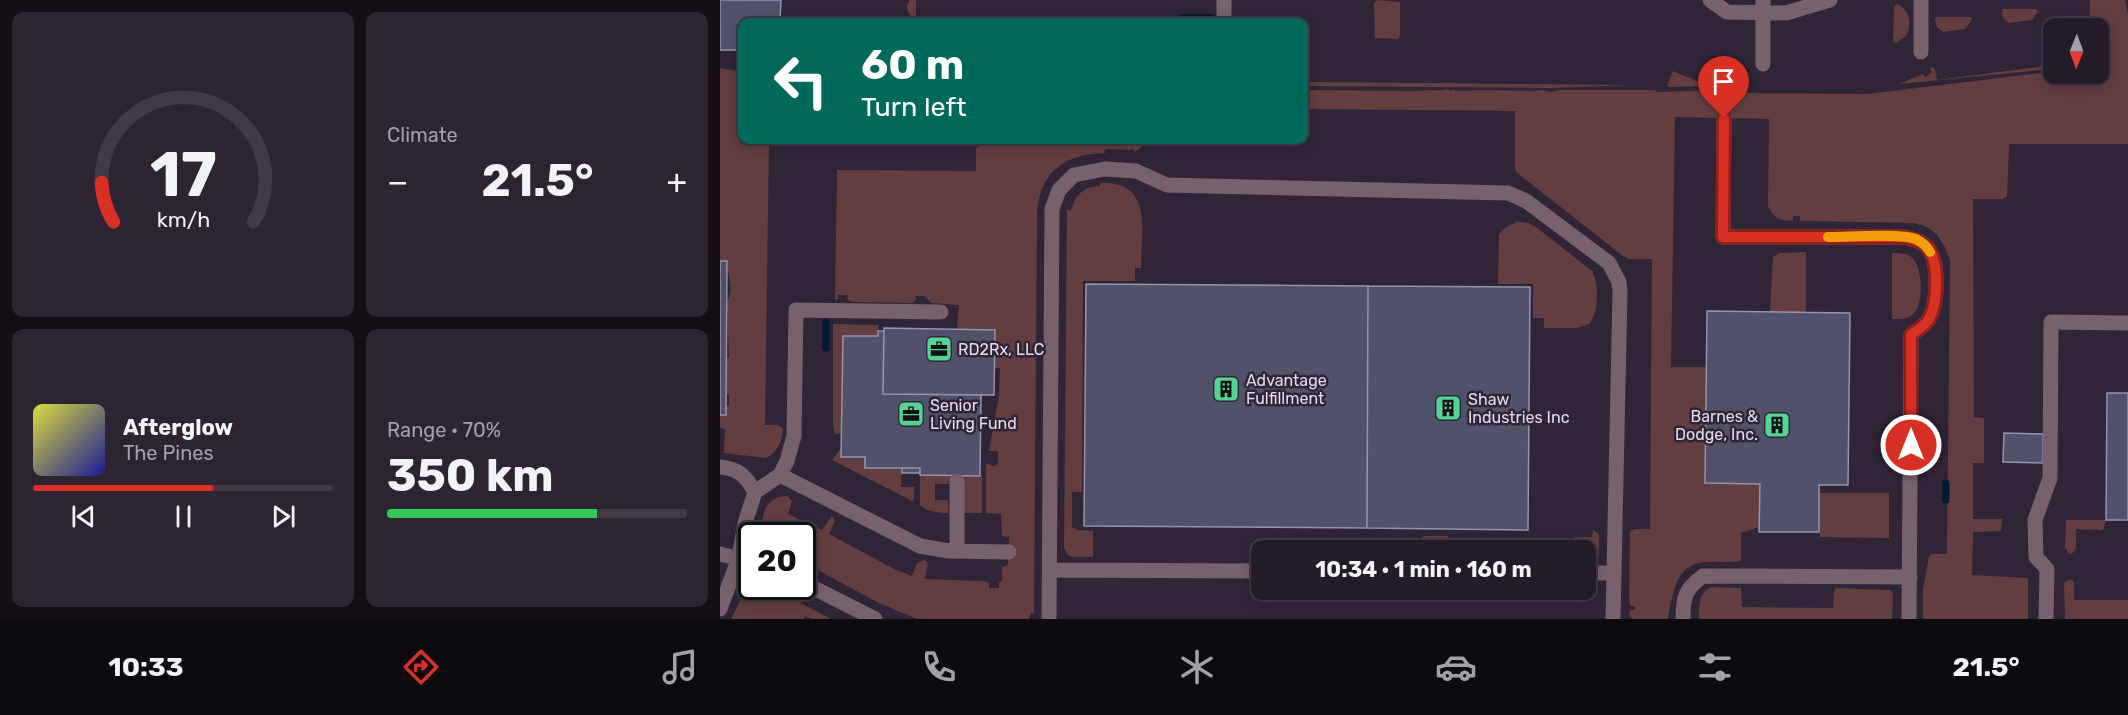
<!DOCTYPE html>
<meta charset="utf-8">
<style>
body{margin:0;font-family:Rubik,sans-serif;background:#2c2431;color:#f1f3f6;height:100vh;display:flex;flex-direction:column;font-size:22px;white-space:nowrap}
*{box-sizing:border-box;margin:0}
p{font-size:20px;color:#a3a1a8}
.icon{flex:none;width:33px;height:33px;fill:none;stroke:currentColor;stroke-width:2;stroke-linecap:round;stroke-linejoin:round}
.map{position:relative;flex:1;overflow:hidden}
.panel{display:flex;flex-direction:column;gap:12px;padding:12px;background:#140f17;width:720px}
.panel>*{flex:none}
.banner{position:absolute;left:18px;top:18px;width:570px;height:126px;border-radius:12px;box-shadow:0 3px 15px #0003,0 0 0 2px #413946;background:#00695c;color:#fff;overflow:hidden}
.needle{width:39px;rotate:181deg}
.fabs{position:absolute;left:1323px;top:18px;display:grid;gap:12px}
.fabs a{display:grid;place-items:center;width:66px;height:66px;border-radius:12px;background:#241b29;box-shadow:0 3px 15px #0003,0 0 0 2px #413946;font-size:30px}
.speed{position:absolute;left:18px;top:522px;display:flex;gap:12px;font-size:30px;font-weight:700;text-align:center}
.speed>*{display:grid;place-content:center;width:78px;height:78px;border-radius:50%;background:#241b29;box-shadow:0 3px 15px #0003,0 0 0 2px #413946;line-height:1}
.speed .limit{border:3px solid #111;border-radius:9px;background:#fff;color:#111}
.pin{position:absolute;display:grid;place-items:center;width:51px;height:51px;color:#fff;margin:-62px -26px;border-radius:50% 50% 50% 0;rotate:-45deg;box-shadow:0 0 6px #0007}
.pin .icon{rotate:45deg}
.me{position:absolute;width:66px;margin:-33px;rotate:0deg;stroke-linejoin:round;filter:drop-shadow(0 0 4px #0008)}
.turn{display:flex;align-items:center;gap:21px;height:126px;padding:0 24px;font-size:27px}
.turn .icon{width:78px;height:78px;stroke-width:2.5}
.turn b{display:block;font-size:42px;line-height:51px}
.big{font-size:45px;font-weight:700;line-height:1.1}
.panel .card{flex:1;display:flex;flex-direction:column;justify-content:center;gap:9px;min-width:0;padding:0 21px;border-radius:12px;background:#2c2431}
.panel .dial{align-items:center;gap:0}
.dial svg{height:156px;overflow:visible;fill:none;stroke:#413946;stroke-width:7;stroke-linecap:round;text-anchor:middle}
.dial text{fill:#f1f3f6;stroke:none}
.song{display:flex;align-items:center;gap:18px}
.cover{width:72px;height:72px;border-radius:9px;background:linear-gradient(135deg,hsl(60 70% 55%),hsl(240 70% 35%))}
.played{height:6px;border-radius:3px;background:linear-gradient(90deg,#d93025 60%,#413946 60%)}
.keys{display:flex;justify-content:space-around;direction:ltr}
.heat{display:flex;justify-content:space-between;align-items:center;font-size:33px;direction:ltr}
.charge{height:9px;border-radius:4px;background:linear-gradient(90deg,#34c759 70%,#413946 0)}
.panel .tiles{flex:1;display:grid;gap:12px;grid-template-columns:repeat(2,1fr)}
.trip{position:absolute;left:531px;top:540px;width:345px;height:60px;border-radius:12px;background:#241b29;box-shadow:0 3px 15px #0003,0 0 0 2px #413946;font-weight:700;line-height:60px;text-align:center}
.menu{display:flex;height:96px;justify-content:space-around;align-items:center;background:#0e0b10;color:#a3a1a8}
.menu .icon{width:42px;height:42px}
.menu .current{color:#d93025}
.menu b{font-size:27px;color:#f1f3f6}
main{display:flex;flex:1;min-height:0}
.map>svg:first-child{display:block}
.green{fill:#623e40}
.lines{fill:none;stroke-linecap:round;stroke-linejoin:round}
.stream{stroke:#001835;stroke-width:7}
.building{fill:#515169;stroke:#9394ad;stroke-width:1.5}
.minor{stroke:#79606d;stroke-width:15}
.route-casing{stroke:#8d1f18;stroke-width:15}
.route{stroke:#d93025;stroke-width:10}
.slow{stroke:#f59e0b;stroke-width:10}
.labels{text-anchor:middle;stroke-width:5;stroke-linejoin:round;paint-order:stroke}
.poi-label{font-size:16px;fill:#e3dbe7;stroke:#302437;text-anchor:start}
</style>
<main>
<section class="panel">
<div class="tiles">
<div class="card dial"><svg viewBox="0 0 100 80">
<path d="M14 69A42 42 0 1 1 86 69"/>
<path d="M14 69A42 42 0 0 1 8 49" stroke="#d93025"/>
<text x="50" y="56" font-size="32" font-weight="700">17</text>
<text x="50" y="72" font-size="11">km/h</text>
</svg></div>
<div class="card"><p>Climate</p>
<div class="heat"><a>−</a><b class="big">21.5°</b><a>+</a></div>
</div>
<div class="card">
<div class="song"><i class="cover"></i><div><b>Afterglow</b><p>The Pines</p></div></div>
<div class="played"></div>
<div class="keys"><svg class="icon" aria-label="previous" viewBox="0 0 24 24"><path d="M18 5L8 12l10 7zM5 5v14"/></svg><svg class="icon" aria-label="pause" viewBox="0 0 24 24"><path d="M8 5v14M16 5v14"/></svg><svg class="icon" aria-label="next" viewBox="0 0 24 24"><path d="M6 5l10 7-10 7zM19 5v14"/></svg></div>
</div>
<div class="card"><p>Range · 70%</p><b class="big">350 km</b><div class="charge"></div></div>
</div>
</section>
<div class="map">
<svg width="1408" height="619" viewBox="0 0 1408 619">
<rect width="100%" height="100%" fill="#302437"/>
<!-- green -->
<path class="green" d="M 190,0 L 196,0 L 196,16 L 215,16 L 214,22 L 196,22 C 190,16 183,8 190,0 Z
M 657,0 L 680,2 L 680,36 L 678,39 L 655,38 L 654,3 Z
M 1370,0 L 1405,0 L 1408,14 L 1408,144 L 1289,144 L 1287,196 L 1283,199 L 1253,199 L 1254,417 L 1264,418 L 1264,463 L 1253,463 L 1253,519 L 1282,519 L 1281,531 L 1253,532 L 1252,575 L 1308,578 L 1308,619 L 1203,619 L 1203,590 L 1209,556 L 1212,554 L 1227,554 L 1230,260 C 1223,240 1215,226 1192,223 L 1086,221 L 1080,221 L 1080,216 L 1073,216 L 1073,220 C 1061,223 1053,217 1048,206 L 1049,119 L 955,117 L 951,367 L 987,367 L 985,483 L 1040,484 L 1039,527 L 1021,533 L 1021,561 C 991,565 965,552 954,591 C 951,601 949,609 948,619 L 912,619 L 909,615 L 910,610 L 915,610 L 915,606 L 910,606 L 909,595 L 910,532 L 914,529 L 930,529 L 932,259 L 909,259 L 903,256 L 796,172 L 795,169 L 795,111 L 584,109 L 584,90 L 698,91 C 708,89 718,92 728,89 L 730,91 L 733,90 L 740,91 L 761,90 L 814,91 L 823,90 L 830,92 L 840,90 L 934,90 L 938,92 L 997,90 L 1027,93 L 1148,94 L 1320,73 L 1378,74 L 1378,28 L 1369,28 Z
M 1177,4 C 1190,9 1192,24 1186,36 L 1176,43 L 1173,41 L 1174,7 Z
M 1282,9 L 1316,9 L 1318,11 L 1312,20 L 1289,23 L 1283,18 Z
M 1217,17 L 1251,17 L 1252,20 L 1245,29 L 1223,32 L 1217,27 L 1215,20 Z
M 1333,65 L 1333,69 L 1331,69 L 1179,84 L 1203,74 L 1206,77 L 1212,72 L 1210,68 L 1213,67 L 1215,70 L 1217,80 Z
M 0,68 L 22,72 L 22,140 L 49,140 L 45,425 L 58,425 L 63,429 C 62,441 58,452 46,458 L 4,453 L 5,429 L 0,428 L 0,415 L 6,415 L 6,406 L 9,406 L 9,394 L 6,394 L 6,359 L 9,358 L 7,302 C 15,289 7,274 7,261 L 0,261 Z
M 953,71 L 986,85 L 991,86 L 949,87 L 947,86 Z
M 584,82 L 912,85 L 830,88 L 584,86 Z
M 262,140 L 427,140 L 422,147 L 415,152 L 413,149 L 409,150 L 388,149 L 385,150 L 385,153 C 345,154 320,171 317,213 L 314,613 L 311,613 L 309,619 L 197,619 L 157,602 L 83,562 L 82,536 L 43,536 C 40,515 45,496 68,496 L 72,501 L 68,514 L 102,530 L 112,516 L 115,521 L 109,534 L 174,569 L 192,576 L 197,563 L 204,560 L 208,563 L 205,579 L 263,581 L 269,583 L 269,588 L 279,588 L 279,583 L 282,581 L 282,567 L 288,565 L 289,537 L 282,536 L 281,514 L 266,513 L 266,463 L 273,466 L 278,464 L 278,451 L 269,451 L 279,396 L 280,368 L 274,368 L 275,330 L 237,329 L 239,305 L 211,303 L 205,296 L 195,296 L 196,300 L 192,303 L 132,302 L 128,300 L 127,295 L 118,295 L 118,299 L 115,301 L 117,170 L 256,171 L 256,148 L 262,145 Z
M 380,183 C 434,180 421,232 421,268 L 415,268 L 415,281 L 363,281 L 362,492 L 352,492 L 352,527 L 358,530 L 373,531 L 373,557 L 352,557 L 348,555 L 344,548 L 347,210 L 351,210 C 356,194 363,187 380,186 Z
M 797,222 L 808,223 L 816,227 L 872,271 C 879,284 879,313 869,324 L 857,328 L 824,328 L 824,318 L 813,318 L 813,284 L 778,284 L 779,234 L 786,227 Z
M 1086,252 L 1086,312 L 1050,312 L 1053,257 L 1059,253 Z
M 1172,253 C 1177,253 1185,253 1190,256 C 1203,264 1204,303 1194,313 C 1188,320 1180,319 1172,319 Z
M 113,324 L 158,325 L 158,336 L 123,336 L 121,433 L 115,434 L 113,426 Z
M 121,448 L 121,457 L 145,457 L 182,468 L 181,487 L 194,487 L 194,499 L 192,501 L 112,460 Z
M 200,475 L 262,476 L 262,513 L 244,513 L 244,481 L 229,481 L 229,484 L 215,484 L 215,500 L 228,500 L 228,513 C 219,513 207,512 200,505 Z
M 1099,493 L 1169,493 L 1169,538 L 1100,537 Z
M 1346,520 L 1386,520 L 1383,530 L 1356,529 L 1356,548 L 1354,552 L 1350,554 L 1345,548 Z
M 873,530 L 879,534 L 879,553 L 875,559 L 866,561 L 866,550 L 698,550 L 698,540 L 704,536 L 728,536 L 729,549 L 854,550 L 854,537 L 872,537 Z
M 1350,579 L 1354,582 L 1354,600 L 1408,600 L 1408,619 L 1345,619 L 1344,583 Z
M 36,587 L 55,589 L 111,619 L 92,619 L 85,616 L 84,619 L 11,619 L 23,595 Z
M 992,587 L 1021,588 L 1022,607 L 1113,608 L 1114,591 L 1116,588 L 1170,590 L 1173,594 L 1172,619 L 979,619 C 980,606 977,592 992,587 Z"/>
<g class="lines">
<!-- stream -->
<path class="stream" d="M 462,18 L 492,18
M 106,322 L 106,348
M 1226,500 L 1226,483"/>
</g>
<!-- building -->
<path class="building" d="M 0,0 L 61,0 L 60,22 L 22,22 L 22,50 L 0,50 Z
M 0,261 L 7,261 L 6,415 L 0,415 Z
M 366,284 L 648,286 L 647,528 L 364,526 Z
M 648,286 L 810,287 L 808,530 L 647,528 Z
M 987,311 L 1130,313 L 1128,485 L 1099,485 L 1099,532 L 1039,532 L 1040,484 L 985,483 Z
M 164,328 L 275,330 L 274,395 L 163,394 Z
M 158,331 L 164,331 L 163,394 L 261,395 L 260,476 L 200,475 L 200,468 L 145,468 L 145,457 L 121,457 L 123,336 L 158,336 Z
M 1387,393 L 1408,393 L 1408,520 L 1386,520 Z
M 1284,433 L 1323,434 L 1323,463 L 1283,462 Z
M 182,468 L 200,468 L 200,473 L 182,473 Z"/>
<g class="lines">
<!-- minor -->
<path class="minor" d="M 990,0 L 1007,12 L 1066,13 L 1110,0
M 1043,0 L 1043,64
M 504,22 L 504,0
M 1201,52 L 1201,0
M 1004,118 L 1003,237 L 1184,237 C 1192,239 1199,240 1206,246 C 1220,259 1218,303 1209,319 C 1205,326 1197,330 1191,335 L 1189,619
M 0,467 C 19,469 25,475 35,492
M 60,475 L 200,546 L 229,551 L 289,552
M 237,551 L 237,481
M 0,554 L 32,562
M 330,570 L 542,571
M 866,573 L 894,573
M 82,582 L 155,619
M 0,609 L 19,558 L 25,523 L 35,492 L 60,475 L 67,461 L 74,436 L 76,310 L 221,312
M 329,619 L 332,209 L 339,190 L 354,175 L 385,169 L 416,171 L 447,185 L 788,193 L 806,201 L 889,263 L 899,282 L 900,292 L 893,619
M 963,619 C 963,597 965,589 983,576 L 1190,577
M 1326,619 L 1327,569 L 1316,557 L 1315,520 L 1330,478 L 1331,322 L 1408,323"/>
</g>
<g class="lines">
<defs>
<path id="route" d="M 1004,118 L 1003,237 L 1184,237 C 1192,239 1199,240 1206,246 C 1220,259 1218,303 1209,319 C 1205,326 1197,330 1191,335 L 1191,445"/>
</defs>
<!-- route casing -->
<use href="#route" class="route-casing"/>
<!-- route -->
<use href="#route" class="route"/>
<!-- slow -->
<path class="slow" d="M 1108,237 C 1128,237 1179,233 1196,239 C 1202,242 1207,247 1210,252"/>
</g>
<!-- icons -->
<defs>
<symbol id="office-square" viewBox="-11 -11 22 22"><rect x="-9" y="-9" width="18" height="18" rx="4" fill="#55d395" stroke="#302437"/><path d="M-6-3h4V-5.5h4V-3h4V5H-6ZM-1-4.5V-3h2v-1.5ZM-6 0V1H6V0Z" fill="#111"/></symbol>
<symbol id="building-square" viewBox="-11 -11 22 22"><rect x="-9" y="-9" width="18" height="18" rx="4" fill="#55d395" stroke="#302437"/><path d="M-4-6H4V6H1V3H-1V6H-4ZM-2.5-4.3h1.7v1.8h-1.7ZM.8-4.3h1.7v1.8H.8ZM-2.5-1h1.7V.8h-1.7ZM.8-1h1.7V.8H.8Z" fill="#111"/></symbol>
</defs>
<g fill-rule="evenodd">
<use href="#office-square" x="204" y="334" width="30" height="30"/>
<use href="#building-square" x="491" y="374" width="30" height="30"/>
<use href="#building-square" x="713" y="393" width="30" height="30"/>
<use href="#office-square" x="176" y="399" width="30" height="30"/>
<use href="#building-square" x="1042" y="410" width="30" height="30"/>
</g>
<g class="labels">
<!-- poi labels -->
<g class="poi-label">
<text x="238" y="355">RD2Rx, LLC</text>
<text x="526" y="386">Advantage<tspan x="526" dy="18">Fulfillment</tspan></text>
<text x="748" y="405">Shaw<tspan x="748" dy="18">Industries Inc</tspan></text>
<text x="210" y="411">Senior<tspan x="210" dy="18">Living Fund</tspan></text>
<text x="1038" y="422" text-anchor="end">Barnes &amp;<tspan x="1038" dy="18">Dodge, Inc.</tspan></text>
</g>
</g>
</svg>
<div class="fabs">
<a><svg class="needle" viewBox="-14 -14 28 28"><path d="M0-13l5 13h-10z" fill="#e53935"/><path d="M0 13l5-13h-10z" fill="#a3a1a8"/></svg></a>
</div>
<div class="speed"><div class="limit">20</div></div>
<div class="pin" style="left:1004px;top:118px;background:#d93025"><svg class="icon" aria-label="arrive" viewBox="0 0 24 24"><path d="M6 21V4h12l-3 4 3 4H6"/></svg></div>
<svg class="me" style="left:1191px;top:445px" viewBox="-20 -20 40 40"><circle r="17" fill="#d93025" stroke="#fff" stroke-width="3"/><path d="M0-11L8 9 0 5-8 9z" fill="#fff"/></svg>
<div class="trip">10:34 · 1 min · 160 m</div>
<div class="banner">
<div class="turn"><svg class="icon" aria-label="left" viewBox="0 0 24 24"><path d="M17 20v-9H6M10 6l-5 5 5 5"/></svg><div><b>60 m</b>Turn left</div></div>
</div>
</div>
</main>
<nav class="menu">
<b>10:33</b>
<svg class="icon current" aria-label="directions" viewBox="0 0 24 24"><path d="M12 3l9 9-9 9-9-9zM9 14v-3h6M13 9l2 2-2 2"/></svg>
<svg class="icon" aria-label="music" viewBox="0 0 24 24"><path d="M9 18V5l10-2v13"/><circle cx="6" cy="18" r="3"/><circle cx="16" cy="16" r="3"/></svg>
<svg class="icon" aria-label="phone" viewBox="0 0 24 24"><path d="M5 4h4l2 5-3 2q2 4 5 5l2-3 5 2v4C11 20 4 13 5 4z"/></svg>
<svg class="icon" aria-label="climate" viewBox="0 0 24 24"><path d="M12 3v18M4 7l16 10M4 17L20 7"/></svg>
<svg class="icon" aria-label="car" viewBox="0 0 24 24"><path d="M5 17H2v-5l4-1 3-4h7l3 4 3 1v5h-3M9 17h6M6 11h13"/><circle cx="7" cy="17" r="2"/><circle cx="17" cy="17" r="2"/></svg>
<svg class="icon" aria-label="filters" viewBox="0 0 24 24"><path d="M4 7h16M4 17h16"/><circle cx="9" cy="7" r="2"/><circle cx="15" cy="17" r="2"/></svg>
<b>21.5°</b>
</nav>
